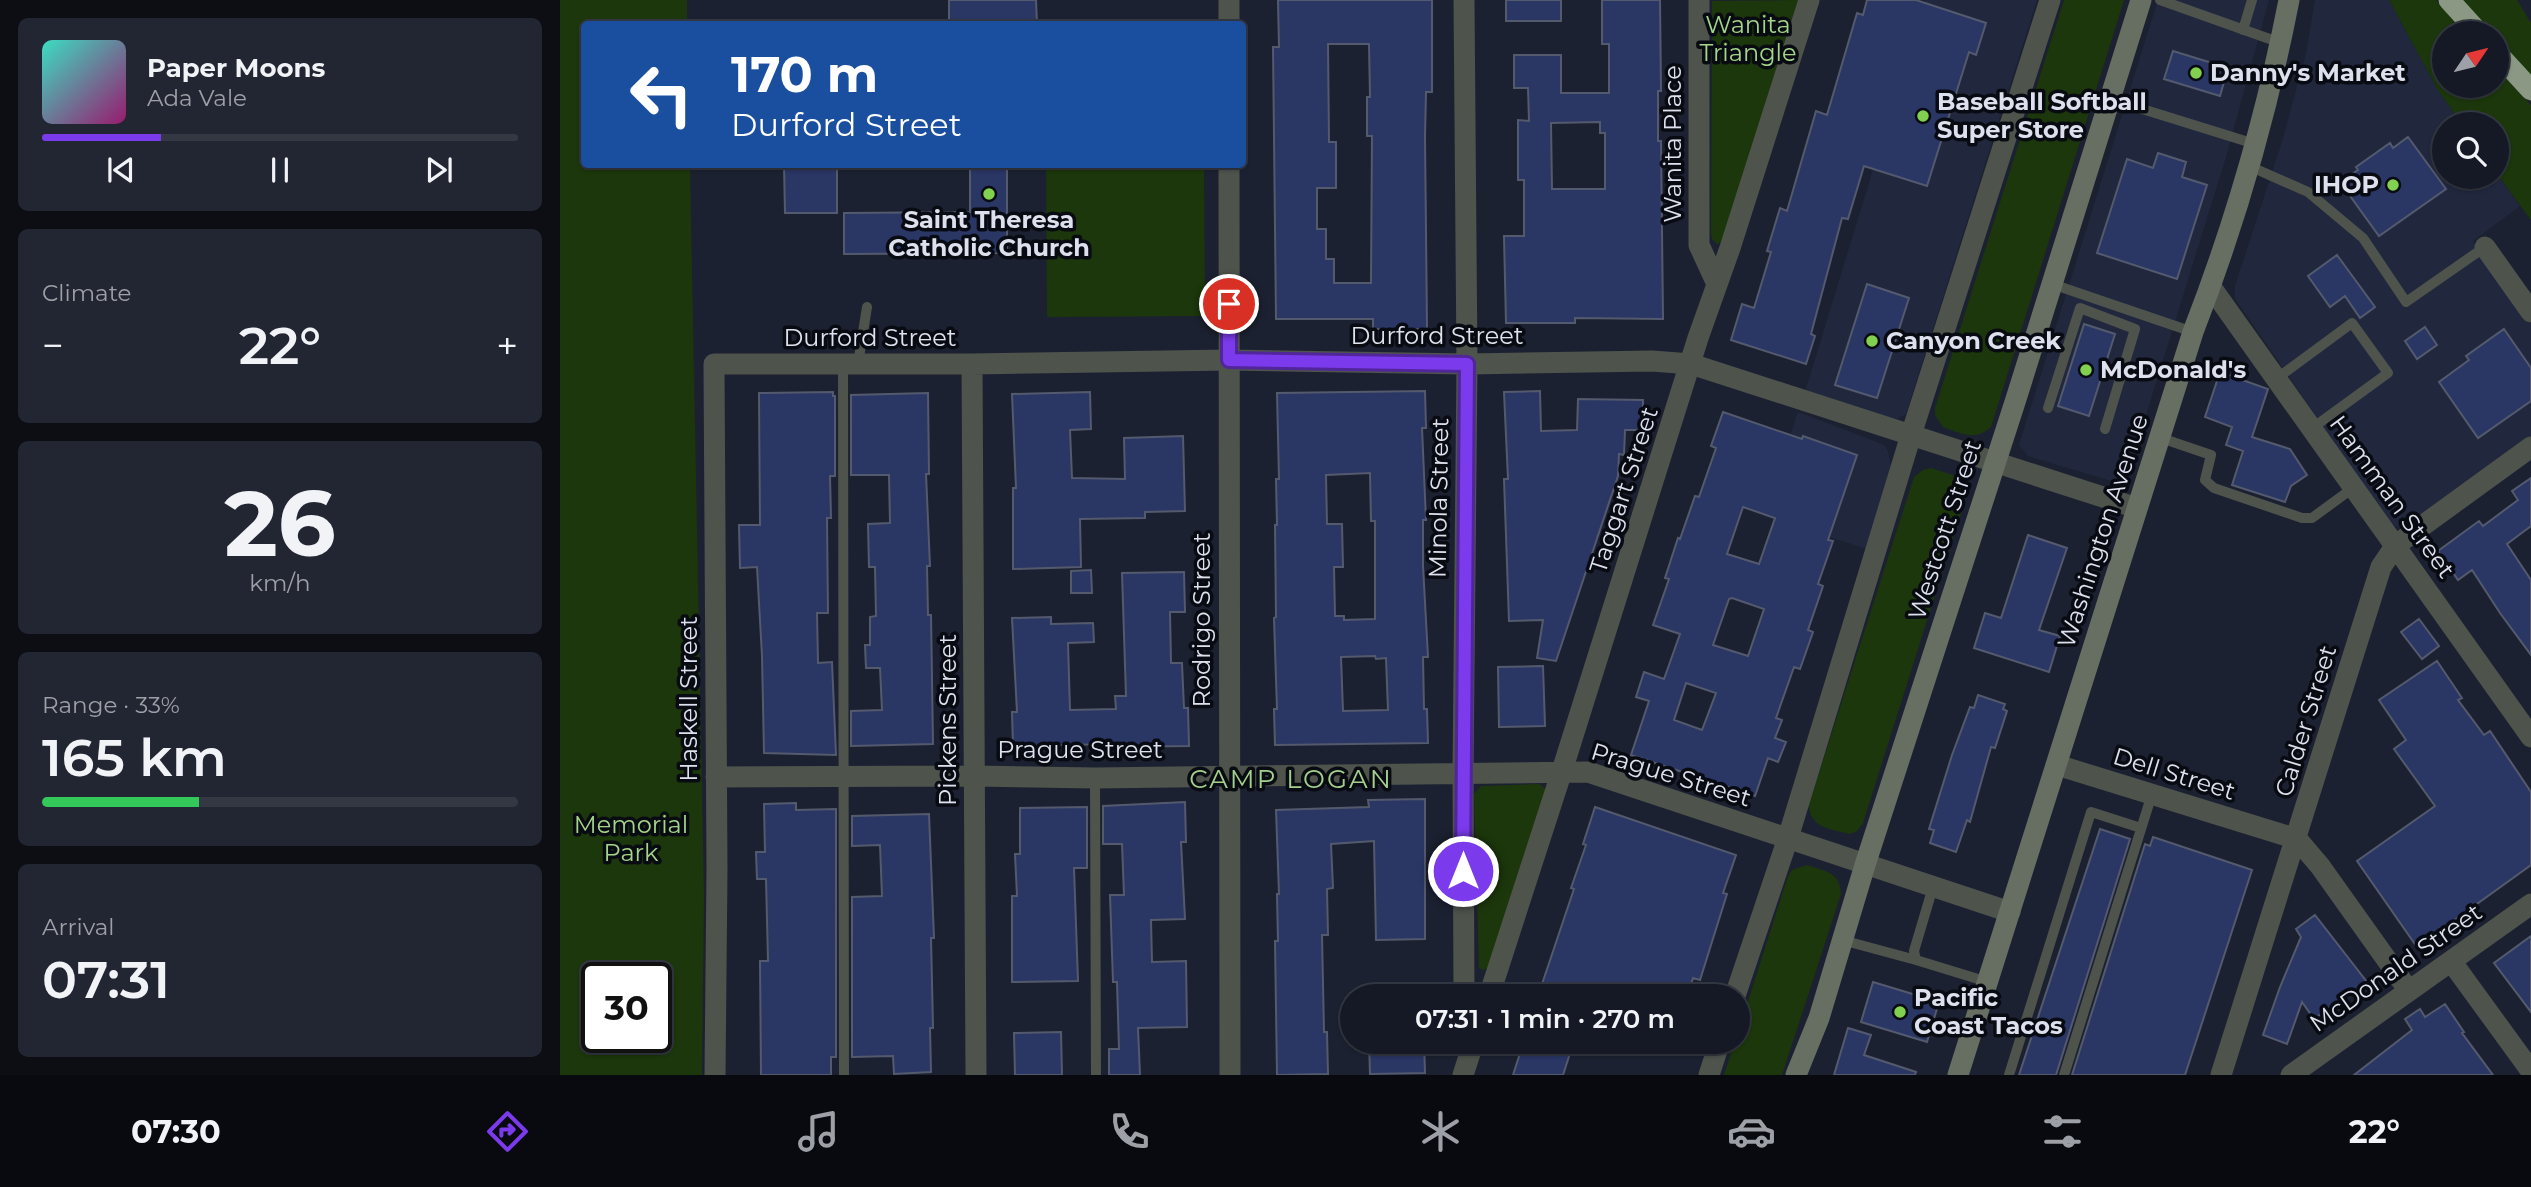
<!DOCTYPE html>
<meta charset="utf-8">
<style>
body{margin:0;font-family:Montserrat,sans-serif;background:#222632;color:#f1f3f6;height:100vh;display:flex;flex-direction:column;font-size:26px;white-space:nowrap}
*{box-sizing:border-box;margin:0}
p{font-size:23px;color:#9da0a7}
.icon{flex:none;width:38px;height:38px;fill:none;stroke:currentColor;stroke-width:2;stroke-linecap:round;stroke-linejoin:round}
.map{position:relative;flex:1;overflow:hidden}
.drawer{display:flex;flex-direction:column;gap:18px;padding:18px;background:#0c0e14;width:560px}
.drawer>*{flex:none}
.hud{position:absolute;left:21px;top:21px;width:665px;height:147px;border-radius:7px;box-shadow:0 2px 5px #0004,0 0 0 2px #343842;background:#1a4fa0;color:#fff;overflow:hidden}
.needle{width:46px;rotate:55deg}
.fabs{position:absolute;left:1872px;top:21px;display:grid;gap:14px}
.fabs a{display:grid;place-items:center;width:77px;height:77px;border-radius:50%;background:#151925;box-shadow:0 2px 5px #0004,0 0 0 2px #343842;font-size:35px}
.speed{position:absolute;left:21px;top:962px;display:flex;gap:14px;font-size:35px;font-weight:700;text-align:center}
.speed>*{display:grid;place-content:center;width:91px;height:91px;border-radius:50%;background:#151925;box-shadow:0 2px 5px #0004,0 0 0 2px #343842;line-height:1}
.speed .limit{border:4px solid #111;border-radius:10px;background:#fff;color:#111}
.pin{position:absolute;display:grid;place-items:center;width:60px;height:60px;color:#fff;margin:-30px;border:4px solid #fff;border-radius:50%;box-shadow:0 2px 7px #0007}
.me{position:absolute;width:77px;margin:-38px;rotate:0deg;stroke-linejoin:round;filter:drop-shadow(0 0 5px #0008)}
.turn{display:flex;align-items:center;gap:24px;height:147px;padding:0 35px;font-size:32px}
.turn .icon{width:91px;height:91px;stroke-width:2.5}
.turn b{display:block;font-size:49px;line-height:60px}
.big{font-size:52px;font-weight:600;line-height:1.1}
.drawer .widget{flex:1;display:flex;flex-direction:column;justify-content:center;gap:10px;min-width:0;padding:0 24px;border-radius:10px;background:#222632}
.drawer .dial{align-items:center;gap:0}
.dial b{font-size:91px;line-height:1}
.song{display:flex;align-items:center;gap:21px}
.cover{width:84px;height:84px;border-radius:10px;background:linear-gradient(135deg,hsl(170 70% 55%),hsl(320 70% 35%))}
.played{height:7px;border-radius:4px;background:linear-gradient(90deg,#7c3aed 25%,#343842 25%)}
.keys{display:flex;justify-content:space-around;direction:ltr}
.heat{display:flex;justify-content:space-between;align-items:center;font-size:38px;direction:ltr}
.charge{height:10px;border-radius:5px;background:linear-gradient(90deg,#34c759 33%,#343842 0)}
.trip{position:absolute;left:780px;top:984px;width:410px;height:70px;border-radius:35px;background:#151925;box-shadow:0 2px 5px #0004,0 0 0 2px #343842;font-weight:600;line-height:70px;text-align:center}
.dock{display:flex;height:112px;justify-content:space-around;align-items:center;background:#080a0f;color:#9da0a7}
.dock .icon{width:49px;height:49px}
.dock .current{color:#7c3aed}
.dock b{font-size:32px;color:#f1f3f6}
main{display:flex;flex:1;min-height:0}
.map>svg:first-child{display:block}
.built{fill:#21283e}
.green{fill:#1c370b;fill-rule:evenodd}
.building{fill:#2a3664;stroke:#545a6d;stroke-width:2;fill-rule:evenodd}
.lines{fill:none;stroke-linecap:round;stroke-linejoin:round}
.lane{stroke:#4e534c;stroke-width:10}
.street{stroke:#4e534c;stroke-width:21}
.secondary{stroke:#676f63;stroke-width:21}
.highway{stroke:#8b9884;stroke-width:21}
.route-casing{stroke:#51269a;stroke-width:18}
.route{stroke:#7c3aed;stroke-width:12}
.poi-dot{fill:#81d050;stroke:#090b12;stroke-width:2.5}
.labels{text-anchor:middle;stroke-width:7;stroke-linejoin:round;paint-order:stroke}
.park-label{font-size:24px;fill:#a4d58a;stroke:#090b12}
.poi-label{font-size:24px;font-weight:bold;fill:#dde1ed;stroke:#090b12;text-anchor:start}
.street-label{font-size:24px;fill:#dde1ed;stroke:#090b12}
.neighbourhood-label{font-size:26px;letter-spacing:2px;fill:#a4d08e;stroke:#090b12}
</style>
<main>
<section class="drawer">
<div class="widget">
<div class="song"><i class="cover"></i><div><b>Paper Moons</b><p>Ada Vale</p></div></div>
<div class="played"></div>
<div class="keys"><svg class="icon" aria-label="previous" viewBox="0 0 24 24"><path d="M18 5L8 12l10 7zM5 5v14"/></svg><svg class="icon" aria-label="pause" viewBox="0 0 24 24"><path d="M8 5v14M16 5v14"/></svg><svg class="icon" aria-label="next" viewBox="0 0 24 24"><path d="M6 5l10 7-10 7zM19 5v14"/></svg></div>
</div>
<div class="widget"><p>Climate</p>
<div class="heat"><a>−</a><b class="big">22°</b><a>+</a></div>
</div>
<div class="widget dial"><b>26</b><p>km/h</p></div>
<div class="widget"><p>Range · 33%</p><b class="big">165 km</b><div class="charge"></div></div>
<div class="widget"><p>Arrival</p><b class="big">07:31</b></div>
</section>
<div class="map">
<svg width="1971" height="1075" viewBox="0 0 1971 1075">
<rect width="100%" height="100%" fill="#1c2131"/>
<!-- built -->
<path class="built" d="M 1365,0 L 1477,0 L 1346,414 L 1335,420 L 1245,392 Z
M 1598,0 L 1709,0 L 1666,157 L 1568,473 L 1563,480 L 1555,482 L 1468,456 L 1459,445 Z
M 1755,0 L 1829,0 L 1878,90 L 1902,124 L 1885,124 L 1885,177 L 1937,177 L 1937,174 L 1960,206 L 1913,241 L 1971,324 L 1971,437 L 1841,528 L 1832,525 L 1675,299 L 1675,286 L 1722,142 L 1746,54 Z
M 1238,412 L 1317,442 L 1325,446 L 1328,452 L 1331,467 L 1307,549 L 1203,516 Z"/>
<!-- green -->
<path class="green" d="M 0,0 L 127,0 L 127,24 L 24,24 L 24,164 L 130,165 L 144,895 L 142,1075 L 0,1075 ZM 96,978 L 96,1038 L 37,1038 L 37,978 Z
M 1238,0 L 1163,241 L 1157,244 L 1152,239 L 1151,232 L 1152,1 Z
M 1504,0 L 1564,0 L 1431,427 C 1415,442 1401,433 1383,427 L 1375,415 L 1375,408 Z
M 1829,0 L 1876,0 L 1905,33 L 1885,33 L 1885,86 L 1937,86 L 1937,68 L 1971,105 L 1971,220 L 1937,174 L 1937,124 L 1902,124 L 1878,90 Z
M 1903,0 L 1957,0 L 1971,23 L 1971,80 L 1937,42 L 1937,33 L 1930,33 Z
M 486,165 L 644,165 L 645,316 L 487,317 Z
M 1371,468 L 1399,477 L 1407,490 L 1406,497 L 1303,823 L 1297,831 L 1290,834 C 1271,829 1249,828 1249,804 L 1354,477 L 1363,470 Z
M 979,784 L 987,790 L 928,967 L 924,970 L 919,968 L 914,794 L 921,786 Z
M 1247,865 C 1265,871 1280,872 1281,894 L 1222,1075 L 1164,1075 L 1175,1041 L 1178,1041 L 1178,1033 L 1228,876 L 1232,870 Z"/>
<!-- building -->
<path class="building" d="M 389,0 L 476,0 L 477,24 L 389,24 Z
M 718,0 L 872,0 L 872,92 L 866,92 L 865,136 L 867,329 L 813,329 L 813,319 L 716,319 L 713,47 L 719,47 ZM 768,44 L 809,44 L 810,97 L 807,97 L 807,136 L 812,136 L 811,283 L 774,283 L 774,259 L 766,259 L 766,229 L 757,229 L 757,188 L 776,188 L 776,142 L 769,142 Z
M 946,0 L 1001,0 L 1001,21 L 946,21 Z
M 1042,0 L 1100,0 L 1101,91 L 1098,91 L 1098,141 L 1101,141 L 1103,319 L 1015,318 L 1015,323 L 946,323 L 944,236 L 964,236 L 964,180 L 958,180 L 958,120 L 969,121 L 968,88 L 954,88 L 954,55 L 1001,55 L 1001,93 L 1049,93 L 1049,44 L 1042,44 ZM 1040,122 L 1040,133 L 1045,133 L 1045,189 L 992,189 L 991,123 Z
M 1307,0 L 1356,0 L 1426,23 L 1416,55 L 1409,52 L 1367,186 L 1304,166 L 1288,219 L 1282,218 L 1251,334 L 1255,336 L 1246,364 L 1171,340 L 1182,304 L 1194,308 L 1211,252 L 1207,251 L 1220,208 L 1227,211 L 1256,111 L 1267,115 L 1297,13 L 1303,15 Z
M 1613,51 L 1668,68 L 1660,96 L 1604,79 Z
M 1848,137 L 1886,189 L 1819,236 L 1780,182 L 1798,170 L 1796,167 L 1830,143 L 1833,148 Z
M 1598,153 L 1626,162 L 1622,177 L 1647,185 L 1617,279 L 1537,253 L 1567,159 L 1593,168 Z
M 224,164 L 277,164 L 277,213 L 225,213 Z
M 410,164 L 447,167 L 447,253 L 284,254 L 284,213 L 410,212 Z
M 1777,255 L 1815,307 L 1800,318 L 1785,296 L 1770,307 L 1748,276 Z
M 1307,284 L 1349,298 L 1317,398 L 1275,385 Z
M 1524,324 L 1555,334 L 1529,416 L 1498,406 Z
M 1865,327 L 1877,345 L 1857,359 L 1845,341 Z
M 1944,329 L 1971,368 L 1971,401 L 1918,438 L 1879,382 L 1909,360 L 1906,356 Z
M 1660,372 L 1708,389 L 1692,437 L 1730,449 L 1747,475 L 1731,486 L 1725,502 L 1672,485 L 1683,451 L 1666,445 L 1672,427 L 1645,417 Z
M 865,391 L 866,428 L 862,428 L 866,520 L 863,520 L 863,566 L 868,657 L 863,657 L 864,709 L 867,709 L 868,743 L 715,745 L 714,709 L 717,709 L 714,618 L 716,617 L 715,525 L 717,525 L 716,479 L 719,479 L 717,393 ZM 810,473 L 811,521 L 815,521 L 815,619 L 784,620 L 784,616 L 775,616 L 774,567 L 783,567 L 782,524 L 767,524 L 766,475 ZM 815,656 L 816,659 L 826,658 L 828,710 L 783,711 L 781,657 Z
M 980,391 L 981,431 L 1017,430 L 1018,399 L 1083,400 L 1083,419 L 1080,419 L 1079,430 L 1065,430 L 1064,455 L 1059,454 L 1058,476 L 996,661 L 977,658 L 983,620 L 949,621 L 944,479 L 948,479 L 944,392 Z
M 273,392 L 273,396 L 275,396 L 275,476 L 270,476 L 271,518 L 267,518 L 268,613 L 257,613 L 258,663 L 272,662 L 276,755 L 204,753 L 202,656 L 197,567 L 180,568 L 179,525 L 200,525 L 199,393 Z
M 530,392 L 531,429 L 510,430 L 512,478 L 565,479 L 564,438 L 623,436 L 625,511 L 585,512 L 585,518 L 520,519 L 521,567 L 453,569 L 453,488 L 456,488 L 452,394 Z
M 368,393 L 369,474 L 366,474 L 370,566 L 367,566 L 368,615 L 371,615 L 373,744 L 291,746 L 291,711 L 322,710 L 320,668 L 306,668 L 305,645 L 310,645 L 310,617 L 316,616 L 315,567 L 309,567 L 308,524 L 330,523 L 329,475 L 291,475 L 291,395 Z
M 1163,412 L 1242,439 L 1243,436 L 1297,455 L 1268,540 L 1273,541 L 1258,584 L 1263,586 L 1248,630 L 1253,632 L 1240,669 L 1234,667 L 1216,718 L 1222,720 L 1215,738 L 1226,742 L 1218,762 L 1208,758 L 1195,796 L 1071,755 L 1089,701 L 1076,697 L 1084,672 L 1104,679 L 1120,634 L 1093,625 L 1109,579 L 1105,578 L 1118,538 L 1120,539 L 1135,496 L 1139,497 L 1156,448 L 1151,446 ZM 1183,507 L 1215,518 L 1199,564 L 1167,554 ZM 1172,598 L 1204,609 L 1188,656 L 1153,645 L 1169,599 ZM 1126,683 L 1156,693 L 1142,730 L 1114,720 Z
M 1971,478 L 1971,526 L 1947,544 L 1971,580 L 1971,655 L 1940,613 L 1912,570 L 1898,580 L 1878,551 L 1919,521 L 1923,526 L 1958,500 L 1952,491 Z
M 1468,535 L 1507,548 L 1479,630 L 1500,636 L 1489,672 L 1414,648 L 1425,613 L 1441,618 Z
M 531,570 L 532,593 L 511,593 L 511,571 Z
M 624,572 L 625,612 L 610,612 L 611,663 L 622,663 L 624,708 L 628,708 L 629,746 L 553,747 L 553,744 L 453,746 L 452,712 L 457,712 L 452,618 L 491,617 L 491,624 L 533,623 L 534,642 L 508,643 L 510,710 L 556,709 L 555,696 L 566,696 L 562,573 Z
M 1859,619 L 1879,646 L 1862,659 L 1841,632 Z
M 1877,661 L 1902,698 L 1898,700 L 1924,735 L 1930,731 L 1971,792 L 1971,865 L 1857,947 L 1797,861 L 1875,806 L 1834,749 L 1846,740 L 1819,700 Z
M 983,666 L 985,726 L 939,727 L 938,667 Z
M 1418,695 L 1445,704 L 1443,709 L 1447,711 L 1435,748 L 1431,747 L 1410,822 L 1407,820 L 1396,852 L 1370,843 L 1374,830 L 1369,829 L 1392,755 L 1410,707 L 1414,708 Z
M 865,799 L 865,939 L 816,940 L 814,841 L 771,844 L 773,888 L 767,889 L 768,935 L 762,935 L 764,1032 L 767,1032 L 768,1074 L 717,1075 L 715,941 L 718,941 L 717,894 L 719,894 L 716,810 L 809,807 L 808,800 Z
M 625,802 L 626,842 L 621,842 L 625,919 L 591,920 L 592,962 L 626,961 L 627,1027 L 578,1028 L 580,1075 L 549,1075 L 549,1049 L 559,1049 L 557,982 L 553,982 L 550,895 L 564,895 L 562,844 L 543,844 L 543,806 Z
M 236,803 L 236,810 L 276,809 L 276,1057 L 271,1057 L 271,1075 L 201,1075 L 200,961 L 208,961 L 206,879 L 197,879 L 196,852 L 205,852 L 204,804 Z
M 527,807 L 527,868 L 514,868 L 518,981 L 452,982 L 452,896 L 457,896 L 455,854 L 460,854 L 460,808 Z
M 1035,807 L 1176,855 L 1163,893 L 1167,894 L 1140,980 L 1133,978 L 1127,996 L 978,996 L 1014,889 L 1011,888 L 1026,845 L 1023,844 Z
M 369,814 L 374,938 L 371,938 L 373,1028 L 370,1028 L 371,1072 L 334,1074 L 333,1056 L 292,1057 L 292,897 L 322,896 L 320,845 L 292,846 L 292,816 Z
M 1540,829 L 1570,839 L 1496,1075 L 1459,1075 Z
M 1593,837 L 1692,870 L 1625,1075 L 1512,1075 L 1585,844 L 1590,846 Z
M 1755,915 L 1807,982 L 1754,1019 L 1742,1002 L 1727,1044 L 1703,1035 L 1720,987 L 1741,937 L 1736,929 Z
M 1971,936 L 1971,1012 L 1934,963 Z
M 1313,982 L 1379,1002 L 1367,1042 L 1301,1022 Z
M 1885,1004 L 1904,1032 L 1902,1033 L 1933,1075 L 1794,1075 L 1852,1030 L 1845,1019 L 1860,1009 L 1865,1017 Z
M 1288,1028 L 1311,1035 L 1304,1055 L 1356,1072 L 1355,1075 L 1274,1075 Z
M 501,1032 L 502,1075 L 455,1075 L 454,1033 Z
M 809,1041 L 864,1041 L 865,1073 L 810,1074 Z
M 964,1041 L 1014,1041 L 1003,1075 L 953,1075 Z"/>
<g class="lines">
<!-- lane -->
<path class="lane" d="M 1600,0 L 1721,43
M 1683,30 L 1692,0
M 1550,99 L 1695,144
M 1689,166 L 1748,192 L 1803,238 L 1846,302 L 1925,247
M 1492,284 L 1633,332
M 283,364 L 284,1075
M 298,364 L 307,307
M 1716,379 L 1792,323 L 1828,373 L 1751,429
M 1488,408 L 1520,308 L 1575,329 L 1545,429
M 1601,438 L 1651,455 L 1645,480 L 1654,488 L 1742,518 L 1752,518 L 1793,488
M 535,778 L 536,1075
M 1373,887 L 1354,951 L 1356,960 L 1428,982
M 1282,940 L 1356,960
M 1449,1075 L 1531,812 L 1581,828
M 1504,1075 L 1592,794"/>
<!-- street -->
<path class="street" d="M 1139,0 L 1139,245 L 1157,284
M 669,24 L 669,0
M 669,164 L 670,1075
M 1925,247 L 1971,312
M 1651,287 L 1971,737
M 412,364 L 416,1075
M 1497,765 L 1737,839 L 1760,866 L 1849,991
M 156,777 L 415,776 L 535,778 L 1028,772 L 1450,912
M 1891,961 L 1971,1071
M 904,996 L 903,773 L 907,364 L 904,0
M 929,996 L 1001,774 L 1138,338 L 1170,248 L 1249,0
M 1175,996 L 1228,838 L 1351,435 L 1490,0
M 155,1075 L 157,870 L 154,364 L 411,364 L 669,360 L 907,364 L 1092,361 L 1131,364 L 1577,508
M 903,1075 L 914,1041
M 1149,1075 L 1160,1041
M 1661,1075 L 1821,567 L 1836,545 L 1971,447
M 1731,1075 L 1971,904"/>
<!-- secondary -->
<path class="secondary" d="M 1236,1075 L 1259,1018 L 1305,865 L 1456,399 L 1581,0
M 1398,1075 L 1633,332 C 1675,224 1707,113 1729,0"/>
<!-- highway -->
<path class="highway" d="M 1889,0 L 1919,33
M 1937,53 L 1971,90"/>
</g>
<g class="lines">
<defs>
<path id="route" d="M 669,304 L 669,360 L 907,364 L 903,871"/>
</defs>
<!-- route casing -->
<use href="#route" class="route-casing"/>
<!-- route -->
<use href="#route" class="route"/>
</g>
<!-- markers -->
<g class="poi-dot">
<circle cx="1636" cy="73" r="7"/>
<circle cx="1363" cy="116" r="7"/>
<circle cx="1833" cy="185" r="7"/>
<circle cx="429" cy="194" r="7"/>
<circle cx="1312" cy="341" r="7"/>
<circle cx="1526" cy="370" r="7"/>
<circle cx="1340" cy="1012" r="7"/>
</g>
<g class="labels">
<!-- park labels -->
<g class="park-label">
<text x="1188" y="33">Wanita<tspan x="1188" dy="28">Triangle</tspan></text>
<text x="71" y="833">Memorial<tspan x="71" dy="28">Park</tspan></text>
</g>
<!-- poi labels -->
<g class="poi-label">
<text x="1650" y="81">Danny's Market</text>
<text x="1377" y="110">Baseball Softball<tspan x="1377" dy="28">Super Store</tspan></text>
<text x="1819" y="193" text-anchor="end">IHOP</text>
<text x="429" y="228" text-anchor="middle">Saint Theresa<tspan x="429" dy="28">Catholic Church</tspan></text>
<text x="1326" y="349">Canyon Creek</text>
<text x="1540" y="378">McDonald's</text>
<text x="1354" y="1006">Pacific<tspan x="1354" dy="28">Coast Tacos</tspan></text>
</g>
<!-- street labels -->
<g class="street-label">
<text transform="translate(1113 144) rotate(-90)" y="8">Wanita Place</text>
<text x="877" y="344">Durford Street</text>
<text x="310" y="346">Durford Street</text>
<text transform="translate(1064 490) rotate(-72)" y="8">Taggart Street</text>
<text transform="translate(1832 497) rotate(54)" y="8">Hamman Street</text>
<text transform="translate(879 498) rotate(-89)" y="8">Minola Street</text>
<text transform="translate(1385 530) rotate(-72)" y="8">Westcott Street</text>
<text transform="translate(1543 531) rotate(-72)" y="8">Washington Avenue</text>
<text transform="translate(642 620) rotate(-90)" y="8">Rodrigo Street</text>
<text transform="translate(129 699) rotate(-90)" y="8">Haskell Street</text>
<text transform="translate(388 720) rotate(-90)" y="8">Pickens Street</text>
<text transform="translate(1746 721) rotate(-73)" y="8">Calder Street</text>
<text x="520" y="758">Prague Street</text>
<text transform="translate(1614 774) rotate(17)" y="8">Dell Street</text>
<text transform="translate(1111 775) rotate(17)" y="8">Prague Street</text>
<text transform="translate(1836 968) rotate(-35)" y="8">McDonald Street</text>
</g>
<!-- neighbourhood labels -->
<g class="neighbourhood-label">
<text x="731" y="788">CAMP LOGAN</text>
</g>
</g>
</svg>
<div class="fabs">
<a><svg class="needle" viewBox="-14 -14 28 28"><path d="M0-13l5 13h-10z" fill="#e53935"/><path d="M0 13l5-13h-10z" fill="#9da0a7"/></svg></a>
<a><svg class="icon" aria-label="search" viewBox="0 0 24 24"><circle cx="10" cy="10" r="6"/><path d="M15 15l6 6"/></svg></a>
</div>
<div class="speed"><div class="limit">30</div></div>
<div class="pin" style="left:669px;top:304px;background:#d93025"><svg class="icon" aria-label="arrive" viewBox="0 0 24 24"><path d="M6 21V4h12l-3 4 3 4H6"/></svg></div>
<svg class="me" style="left:903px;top:871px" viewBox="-20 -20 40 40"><circle r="17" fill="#7c3aed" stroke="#fff" stroke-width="3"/><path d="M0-11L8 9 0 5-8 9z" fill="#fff"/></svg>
<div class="trip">07:31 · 1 min · 270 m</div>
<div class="hud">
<div class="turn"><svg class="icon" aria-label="left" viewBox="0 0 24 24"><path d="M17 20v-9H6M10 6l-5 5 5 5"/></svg><div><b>170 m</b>Durford Street</div></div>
</div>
</div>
</main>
<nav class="dock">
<b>07:30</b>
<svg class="icon current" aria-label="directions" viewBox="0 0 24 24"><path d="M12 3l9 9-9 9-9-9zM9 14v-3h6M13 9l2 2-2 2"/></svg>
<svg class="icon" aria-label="music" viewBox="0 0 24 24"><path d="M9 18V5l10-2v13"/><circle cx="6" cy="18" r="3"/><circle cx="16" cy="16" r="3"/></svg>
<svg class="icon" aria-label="phone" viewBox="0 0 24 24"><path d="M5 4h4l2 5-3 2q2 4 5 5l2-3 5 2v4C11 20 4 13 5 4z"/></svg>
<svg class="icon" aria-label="climate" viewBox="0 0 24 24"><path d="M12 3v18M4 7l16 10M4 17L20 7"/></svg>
<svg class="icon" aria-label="car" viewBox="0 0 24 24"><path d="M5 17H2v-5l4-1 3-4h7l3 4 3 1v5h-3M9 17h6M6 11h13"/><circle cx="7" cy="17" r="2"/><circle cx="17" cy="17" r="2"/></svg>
<svg class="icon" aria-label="filters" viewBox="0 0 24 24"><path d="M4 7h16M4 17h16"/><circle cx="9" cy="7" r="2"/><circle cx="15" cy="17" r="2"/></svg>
<b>22°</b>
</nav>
